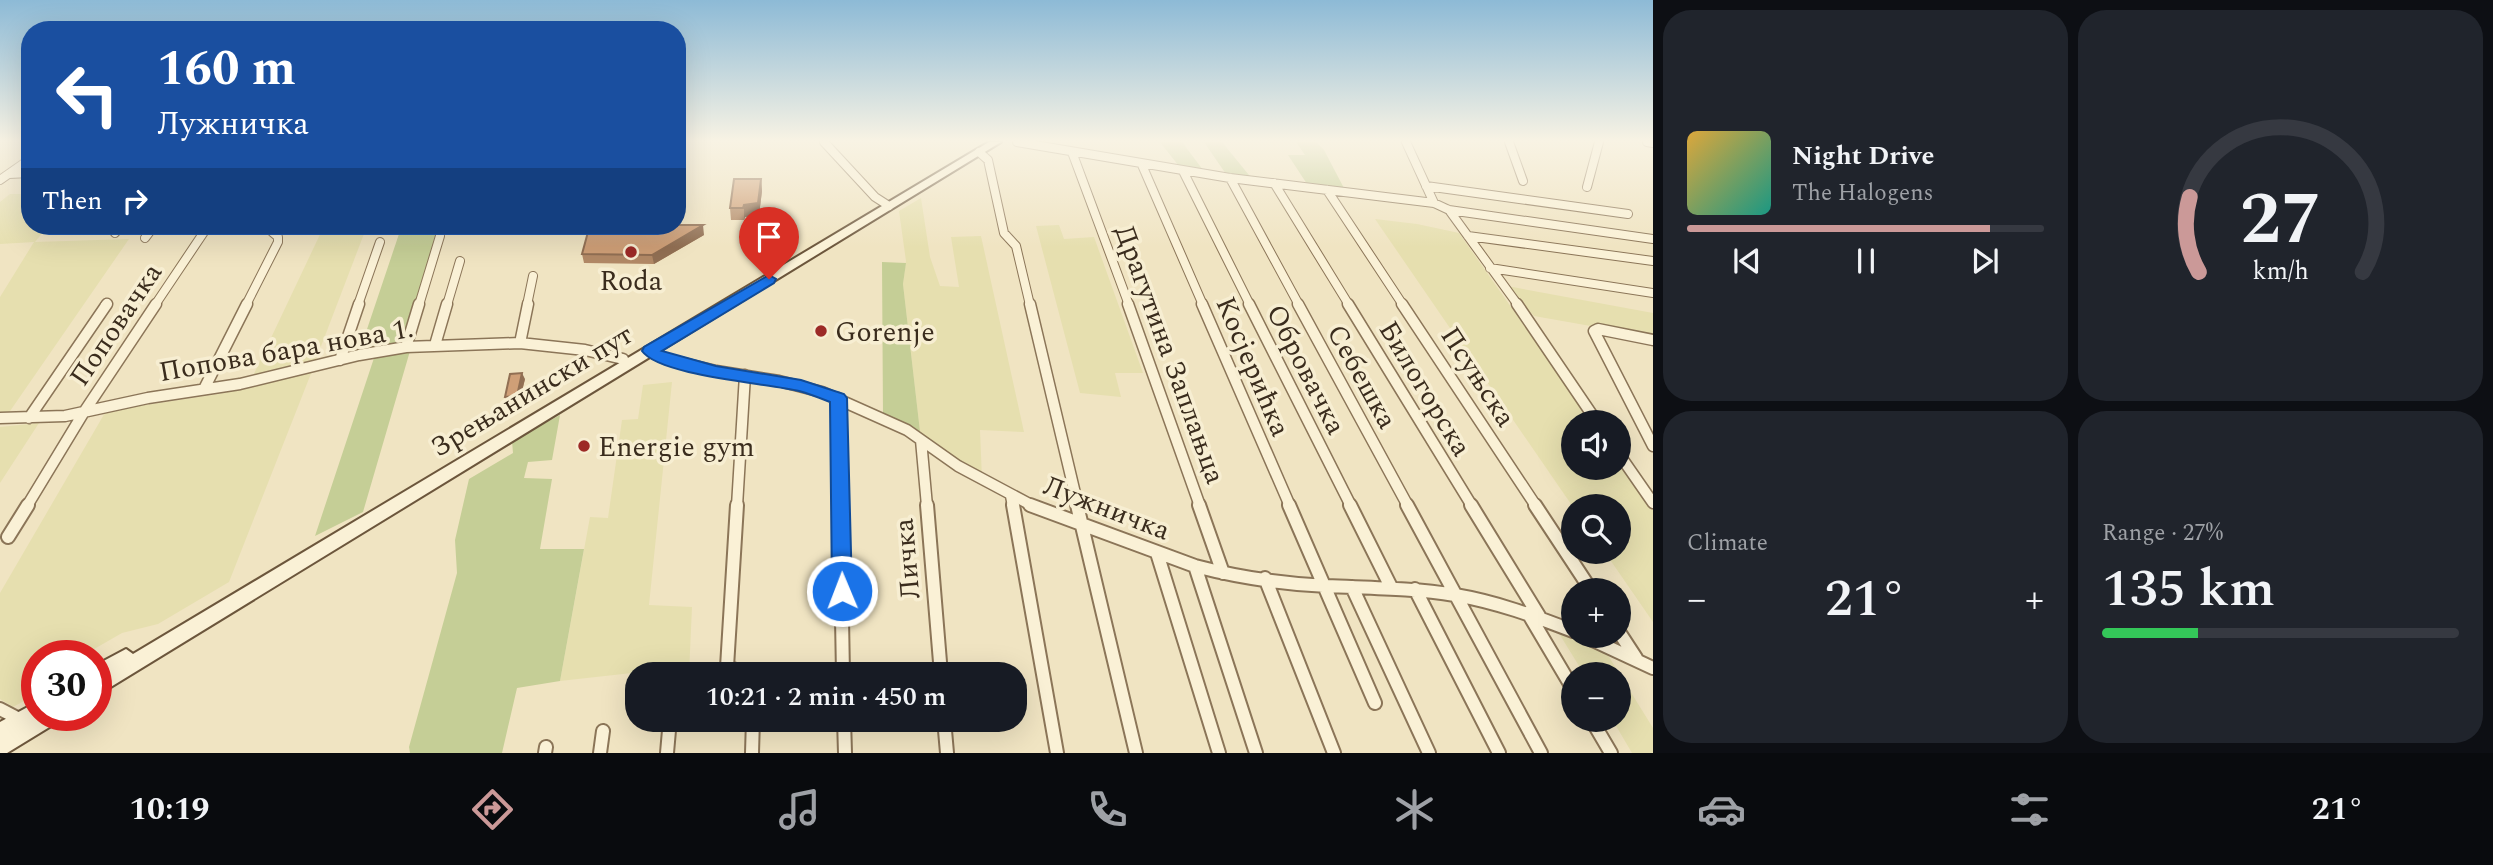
<!DOCTYPE html>
<meta charset="utf-8">
<style>
body{margin:0;font-family:Spectral,serif;background:#20242c;color:#f1f3f6;height:100vh;display:flex;flex-direction:column;font-size:26px;white-space:nowrap}
*{box-sizing:border-box;margin:0}
p{font-size:23px;color:#9ea1a6}
.icon{flex:none;width:38px;height:38px;fill:none;stroke:currentColor;stroke-width:2;stroke-linecap:round;stroke-linejoin:round}
.map{position:relative;flex:1;overflow:hidden}
.drawer{display:flex;flex-direction:column;gap:10px;padding:10px;background:#0d0f14;width:840px}
.drawer>*{flex:none}
.top-card{position:absolute;left:21px;top:21px;width:665px;height:214px;border-radius:28px;box-shadow:0 7px 28px #0002;background:#1a4fa0;color:#fff;overflow:hidden}
.tools{position:absolute;left:1561px;top:410px;display:grid;gap:14px}
.tools a{display:grid;place-items:center;width:70px;height:70px;border-radius:50%;background:#171b24;box-shadow:0 7px 28px #0002;font-size:35px}
.speed{position:absolute;left:21px;top:640px;display:flex;gap:14px;font-size:35px;font-weight:700;text-align:center}
.speed>*{display:grid;place-content:center;width:91px;height:91px;border-radius:50%;background:#171b24;box-shadow:0 7px 28px #0002;line-height:1}
.speed .limit{border:10px solid #d22;background:#fff;color:#111}
.pin{position:absolute;display:grid;place-items:center;width:60px;height:60px;color:#fff;margin:-72px -30px;border-radius:50% 50% 50% 0;rotate:-45deg;box-shadow:0 0 7px #0007}
.pin .icon{rotate:45deg}
.me{position:absolute;width:77px;margin:-38px;rotate:359deg;stroke-linejoin:round;filter:drop-shadow(0 0 5px #0008)}
.turn{display:flex;align-items:center;gap:24px;height:147px;padding:0 21px;font-size:32px}
.turn .icon{width:91px;height:91px;stroke-width:2.5}
.turn b{display:block;font-size:49px;line-height:60px}
.then{display:flex;align-items:center;height:66px;padding:0 21px;background:#0003;gap:14px;font-size:26px}
.big{font-size:52px;font-weight:600;line-height:1.1}
.drawer .card{flex:1;display:flex;flex-direction:column;justify-content:center;gap:10px;min-width:0;padding:0 24px;border-radius:28px;background:#20242c}
.drawer .dial{align-items:center;gap:0}
.dial svg{height:182px;overflow:visible;fill:none;stroke:#363941;stroke-width:7;stroke-linecap:round;text-anchor:middle}
.dial text{fill:#f1f3f6;stroke:none}
.song{display:flex;align-items:center;gap:21px}
.cover{width:84px;height:84px;border-radius:10px;background:linear-gradient(135deg,hsl(40 70% 55%),hsl(170 70% 35%))}
.played{height:7px;border-radius:4px;background:linear-gradient(90deg,#cb9998 85%,#363941 85%)}
.keys{display:flex;justify-content:space-around;direction:ltr}
.heat{display:flex;justify-content:space-between;align-items:center;font-size:38px;direction:ltr}
.charge{height:10px;border-radius:5px;background:linear-gradient(90deg,#34c759 27%,#363941 0)}
.drawer .tiles{flex:1;display:grid;gap:10px;grid-template-columns:repeat(2,1fr)}
.trip{position:absolute;left:625px;top:662px;width:402px;height:70px;border-radius:28px;background:#171b24;box-shadow:0 7px 28px #0002;font-weight:600;line-height:70px;text-align:center}
.tabs{display:flex;height:112px;justify-content:space-around;align-items:center;background:#090b0e;color:#9ea1a6}
.tabs .icon{width:49px;height:49px}
.tabs .selected{color:#cb9998}
.tabs b{font-size:32px;color:#f1f3f6}
main{display:flex;flex:1;min-height:0}
.map>svg:first-child{display:block}
.farmland{fill:#e6dfaf}
.green{fill:#c5ce96}
.lines{fill:none;stroke-linecap:round;stroke-linejoin:round}
.minor-far2-casing{stroke:#8b7558;stroke-width:10}
.minor-far1-casing{stroke:#8b7558;stroke-width:13}
.minor-casing{stroke:#8b7558;stroke-width:16}
.secondary-casing{stroke:#6c563c;stroke-width:4}
.minor-far2{stroke:#faf1d6;stroke-width:8}
.minor-far1{stroke:#faf1d6;stroke-width:10}
.minor{stroke:#faf1d6;stroke-width:12}
.secondary{fill:#faf1d6;fill-rule:evenodd}
.wall{fill:#b28966}
.shaded-wall{fill:#916f53}
.building{fill:#cf9f77;stroke:#916f53;stroke-width:2}
.route{fill:#1a73e8;stroke:#114b97;stroke-width:2}
.poi-dot{fill:#9c2a26;stroke:#f7eed2;stroke-width:2.5}
.labels{text-anchor:middle;stroke-width:7;stroke-linejoin:round;paint-order:stroke}
.poi-label{font-size:28px;fill:#3a2c1d;stroke:#f7eed2;text-anchor:start}
.street-label{font-size:28px;fill:#3a2c1d;stroke:#f7eed2}
</style>
<main>
<div class="map">
<svg width="1653" height="753" viewBox="0 0 1653 753">
<rect width="100%" height="100%" fill="#f0e4c2"/>
<!-- farmland -->
<path class="farmland" d="M 10,194 L 30,194 L 30,226 L 48,226 L 35,242 L 129,239 L 8,414 L 0,413 L 0,297 L 34,242 L 0,244 L 0,202 Z
M 921,198 L 930,257 L 940,286 L 959,287 L 951,237 L 981,236 L 1024,432 L 980,430 L 982,479 L 921,440 L 903,284 L 906,261 L 899,211 Z
M 1375,219 L 1417,224 L 1459,233 L 1592,422 L 1573,422 L 1573,467 L 1619,467 L 1619,459 L 1653,508 L 1653,622 L 1604,551 L 1619,551 L 1619,506 L 1573,507 Z
M 1059,225 L 1064,239 L 1094,237 L 1143,373 L 1115,373 L 1121,397 L 1080,393 L 1036,226 Z
M 324,226 L 367,226 L 315,362 L 252,378 Z
M 1507,286 L 1653,313 L 1653,337 L 1534,316 Z
M 312,371 L 229,582 L 158,624 L 122,633 L 82,656 L 37,656 L 37,694 L 13,707 L 0,699 L 0,593 L 106,411 L 219,394 Z
M 672,382 L 649,605 L 692,607 L 689,674 L 641,672 L 560,681 L 590,517 L 608,518 L 622,420 L 638,419 L 643,385 Z
M 39,423 L 0,483 L 0,427 Z
M 1552,622 L 1601,644 L 1653,728 L 1653,753 L 1632,753 L 1612,719 L 1619,719 L 1619,674 L 1584,674 Z"/>
<!-- green -->
<path class="green" d="M 1160,142 L 1182,142 L 1206,174 L 1182,170 Z
M 1204,142 L 1222,142 L 1253,180 L 1228,177 Z
M 1296,142 L 1316,142 L 1324,150 L 1346,192 L 1309,187 L 1288,155 L 1305,155 Z
M 333,226 L 410,226 L 439,229 L 404,346 L 359,353 L 401,228 Z
M 882,262 L 906,263 L 903,284 L 921,440 L 883,418 Z
M 410,351 L 363,512 L 315,536 L 375,355 Z
M 560,415 L 552,460 L 528,462 L 524,478 L 552,479 L 540,549 L 584,549 L 560,681 L 517,688 L 502,753 L 410,753 L 409,747 L 457,573 L 455,540 L 469,479 L 513,453 L 512,441 Z"/>
<g class="lines">
<defs>
<path id="minor-far2" d="M 824,142 L 875,197 L 889,206
M 1017,142 L 1230,178 L 1434,203 L 1449,210 L 1653,239
M 1406,142 L 1434,203
M 1509,142 L 1523,181
M 1647,142 L 1653,143
M 979,152 L 988,160 L 1004,233 L 1016,246 L 1030,305
M 1072,152 L 1129,305
M 1142,165 L 1203,305
M 1183,171 L 1250,305
M 9,174 L 30,173
M 1230,178 L 1299,305
M 0,180 L 30,159
M 1274,183 L 1349,305
M 1426,186 L 1628,214
M 1587,187 L 1599,142
M 1327,190 L 1403,305
M 1449,210 L 1518,305
M 115,233 L 121,226
M 1468,236 L 1653,261
M 145,238 L 154,226
M 1490,268 L 1653,293
M 105,305 L 107,303
M 155,305 L 208,226
M 246,305 L 278,242 L 278,237 L 272,232 L 273,226
M 358,305 L 380,242
M 419,305 L 440,236
M 447,305 L 460,261
M 527,305 L 533,276"/>
<path id="minor-far1" d="M 1030,304 L 1078,506
M 1128,304 L 1200,506
M 1202,304 L 1290,506
M 1249,304 L 1351,506
M 1298,304 L 1408,506
M 1348,304 L 1472,506
M 1402,304 L 1536,506
M 1517,304 L 1597,422
M 1653,340 L 1598,329 L 1594,331 L 1653,446
M 520,343 L 528,304
M 435,345 L 447,304
M 406,347 L 419,304
M 649,351 L 666,359 L 716,371 L 779,381 L 822,392 L 907,430 L 958,466 L 1033,506
M 340,360 L 359,304
M 204,389 L 247,304
M 838,398 L 840,506
M 0,418 L 65,416 L 148,398 L 240,384 L 359,355 L 406,347 L 520,343 L 585,350 L 623,359
M 29,418 L 107,304
M 921,440 L 927,506
M 1619,454 L 1653,503
M 1011,496 L 1013,506
M 27,506 L 84,412 L 156,304
M 737,506 L 745,375"/>
<path id="minor" d="M 737,505 L 727,667 L 748,674
M 840,505 L 843,674
M 927,505 L 941,674
M 1013,505 L 1057,753
M 1030,505 L 1195,566 C 1237,577 1284,584 1327,586 C 1370,588 1413,588 1455,595 C 1497,602 1534,616 1573,631
M 1077,505 L 1136,753
M 1199,505 L 1223,573
M 1289,505 L 1375,703
M 1350,505 L 1391,587
M 1407,505 L 1541,753
M 1471,505 L 1539,616
M 1535,505 L 1591,590
M 8,537 L 28,505
M 1157,553 L 1219,753
M 1195,566 L 1256,753
M 1265,578 L 1334,753
M 1352,587 L 1429,753
M 1415,589 L 1499,753
M 1528,613 L 1573,689
M 1619,632 L 1636,658
M 1582,635 L 1653,668
M 0,709 L 21,720
M 844,719 L 845,753
M 944,719 L 947,753
M 1591,719 L 1611,753
M 545,753 L 546,747
M 600,753 L 603,731
M 667,753 L 670,719
M 752,753 L 753,719"/>
<path id="secondary" d="M 989,142 L 1001,142 L 96,696 L 96,665 L 126,649 L 133,654 Z
M 37,702 L 37,716 L 58,716 L 56,723 L 7,753 L 0,753 L 0,722 Z"/>
</defs>
<!-- minor-far2 casing -->
<use href="#minor-far2" class="minor-far2-casing"/>
<!-- minor-far1 casing -->
<use href="#minor-far1" class="minor-far1-casing"/>
<!-- minor casing -->
<use href="#minor" class="minor-casing"/>
<!-- secondary casing -->
<use href="#secondary" class="secondary-casing"/>
<!-- minor-far2 -->
<use href="#minor-far2" class="minor-far2"/>
<!-- minor-far1 -->
<use href="#minor-far1" class="minor-far1"/>
<!-- minor -->
<use href="#minor" class="minor"/>
<!-- secondary -->
<use href="#secondary" class="secondary"/>
</g>
<!-- wall -->
<path class="wall" d="M 761,179 L 762,191 L 759,215 L 745,217 L 744,220 L 731,220 L 730,208 Z
M 704,235 L 654,264 L 584,263 L 582,254 Z
M 525,379 L 519,403 L 507,403 L 505,397 Z"/>
<!-- shaded-wall -->
<path class="shaded-wall" d="M 761,179 L 762,191 L 759,215 L 745,217 L 744,220 L 744,205 Z
M 703,225 L 704,235 L 654,264 L 652,255 Z
M 522,373 L 525,379 L 519,403 L 517,396 Z"/>
<!-- building -->
<path class="building" d="M 734,179 L 761,179 L 758,203 L 744,205 L 743,208 L 730,208 Z
M 677,225 L 703,225 L 652,255 L 582,254 L 588,232 L 599,232 L 602,226 L 677,226 Z
M 522,373 L 517,396 L 505,397 L 510,374 Z"/>
<!-- sky -->
<linearGradient id="sky" x2="0" y2="1"><stop stop-color="#8dbad6"/><stop offset="0.57" stop-color="#f8f3e4"/><stop offset="1" stop-color="#f8f3e4" stop-opacity="0"/></linearGradient>
<rect width="1653" height="247" fill="url(#sky)"/>
<!-- route -->
<path class="route" d="M 769,275 L 776,279 L 774,283 L 662,351 L 716,366 L 801,380 L 844,394 L 847,398 L 852,591 L 849,597 L 842,600 L 835,597 L 832,591 L 830,402 C 820,398 810,394 799,391 C 767,383 660,376 642,351 L 644,347 Z"/>
<!-- markers -->
<g class="poi-dot">
<circle cx="631" cy="252" r="7"/>
<circle cx="821" cy="331" r="7"/>
<circle cx="584" cy="446" r="7"/>
</g>
<g class="labels">
<!-- poi labels -->
<g class="poi-label">
<text x="631" y="290" text-anchor="middle">Roda</text>
<text x="835" y="341">Gorenje</text>
<text x="598" y="456">Energie gym</text>
</g>
<!-- street labels -->
<g class="street-label">
<text transform="translate(115 324) rotate(-56)" y="10">Поповачка</text>
<text transform="translate(286 349) rotate(-10)" y="10">Попова бара нова 1.</text>
<text transform="translate(1171 354) rotate(70)" y="10">Драгутина Заплањца</text>
<text transform="translate(1254 366) rotate(67)" y="10">Косјерићка</text>
<text transform="translate(1307 369) rotate(63)" y="10">Обровачка</text>
<text transform="translate(1363 376) rotate(61)" y="10">Себешка</text>
<text transform="translate(1479 376) rotate(57)" y="10">Псуњска</text>
<text transform="translate(1426 388) rotate(59)" y="10">Билогорска</text>
<text transform="translate(531 390) rotate(-31)" y="10">Зрењанински пут</text>
<text transform="translate(1107 507) rotate(21)" y="10">Лужничка</text>
<text transform="translate(906 559) rotate(-95)" y="10">Личка</text>
</g>
</g>
</svg>
<div class="tools">
<a><svg class="icon" aria-label="sound" viewBox="0 0 24 24"><path d="M4 9h4l5-4v14l-5-4H4zM17 9q2 3 0 6"/></svg></a>
<a><svg class="icon" aria-label="search" viewBox="0 0 24 24"><circle cx="10" cy="10" r="6"/><path d="M15 15l6 6"/></svg></a>
<a>+</a>
<a>−</a>
</div>
<div class="speed"><div class="limit">30</div></div>
<div class="pin" style="left:769px;top:279px;background:#d93025"><svg class="icon" aria-label="arrive" viewBox="0 0 24 24"><path d="M6 21V4h12l-3 4 3 4H6"/></svg></div>
<svg class="me" style="left:842px;top:591px" viewBox="-20 -20 40 40"><circle r="17" fill="#1a73e8" stroke="#fff" stroke-width="3"/><path d="M0-11L8 9 0 5-8 9z" fill="#fff"/></svg>
<div class="trip">10:21 · 2 min · 450 m</div>
<div class="top-card">
<div class="turn"><svg class="icon" aria-label="left" viewBox="0 0 24 24"><path d="M17 20v-9H6M10 6l-5 5 5 5"/></svg><div><b>160 m</b>Лужничка</div></div>
<div class="then">Then<svg class="icon" aria-label="right" viewBox="0 0 24 24"><path d="M7 20v-9h11M14 6l5 5-5 5"/></svg></div>
</div>
</div>
<section class="drawer">
<div class="tiles">
<div class="card">
<div class="song"><i class="cover"></i><div><b>Night Drive</b><p>The Halogens</p></div></div>
<div class="played"></div>
<div class="keys"><svg class="icon" aria-label="previous" viewBox="0 0 24 24"><path d="M18 5L8 12l10 7zM5 5v14"/></svg><svg class="icon" aria-label="pause" viewBox="0 0 24 24"><path d="M8 5v14M16 5v14"/></svg><svg class="icon" aria-label="next" viewBox="0 0 24 24"><path d="M6 5l10 7-10 7zM19 5v14"/></svg></div>
</div>
<div class="card dial"><svg viewBox="0 0 100 80">
<path d="M14 69A42 42 0 1 1 86 69"/>
<path d="M14 69A42 42 0 0 1 10 36" stroke="#cb9998"/>
<text x="50" y="56" font-size="32" font-weight="700">27</text>
<text x="50" y="72" font-size="11">km/h</text>
</svg></div>
<div class="card"><p>Climate</p>
<div class="heat"><a>−</a><b class="big">21°</b><a>+</a></div>
</div>
<div class="card"><p>Range · 27%</p><b class="big">135 km</b><div class="charge"></div></div>
</div>
</section>
</main>
<nav class="tabs">
<b>10:19</b>
<svg class="icon selected" aria-label="directions" viewBox="0 0 24 24"><path d="M12 3l9 9-9 9-9-9zM9 14v-3h6M13 9l2 2-2 2"/></svg>
<svg class="icon" aria-label="music" viewBox="0 0 24 24"><path d="M9 18V5l10-2v13"/><circle cx="6" cy="18" r="3"/><circle cx="16" cy="16" r="3"/></svg>
<svg class="icon" aria-label="phone" viewBox="0 0 24 24"><path d="M5 4h4l2 5-3 2q2 4 5 5l2-3 5 2v4C11 20 4 13 5 4z"/></svg>
<svg class="icon" aria-label="climate" viewBox="0 0 24 24"><path d="M12 3v18M4 7l16 10M4 17L20 7"/></svg>
<svg class="icon" aria-label="car" viewBox="0 0 24 24"><path d="M5 17H2v-5l4-1 3-4h7l3 4 3 1v5h-3M9 17h6M6 11h13"/><circle cx="7" cy="17" r="2"/><circle cx="17" cy="17" r="2"/></svg>
<svg class="icon" aria-label="filters" viewBox="0 0 24 24"><path d="M4 7h16M4 17h16"/><circle cx="9" cy="7" r="2"/><circle cx="15" cy="17" r="2"/></svg>
<b>21°</b>
</nav>
